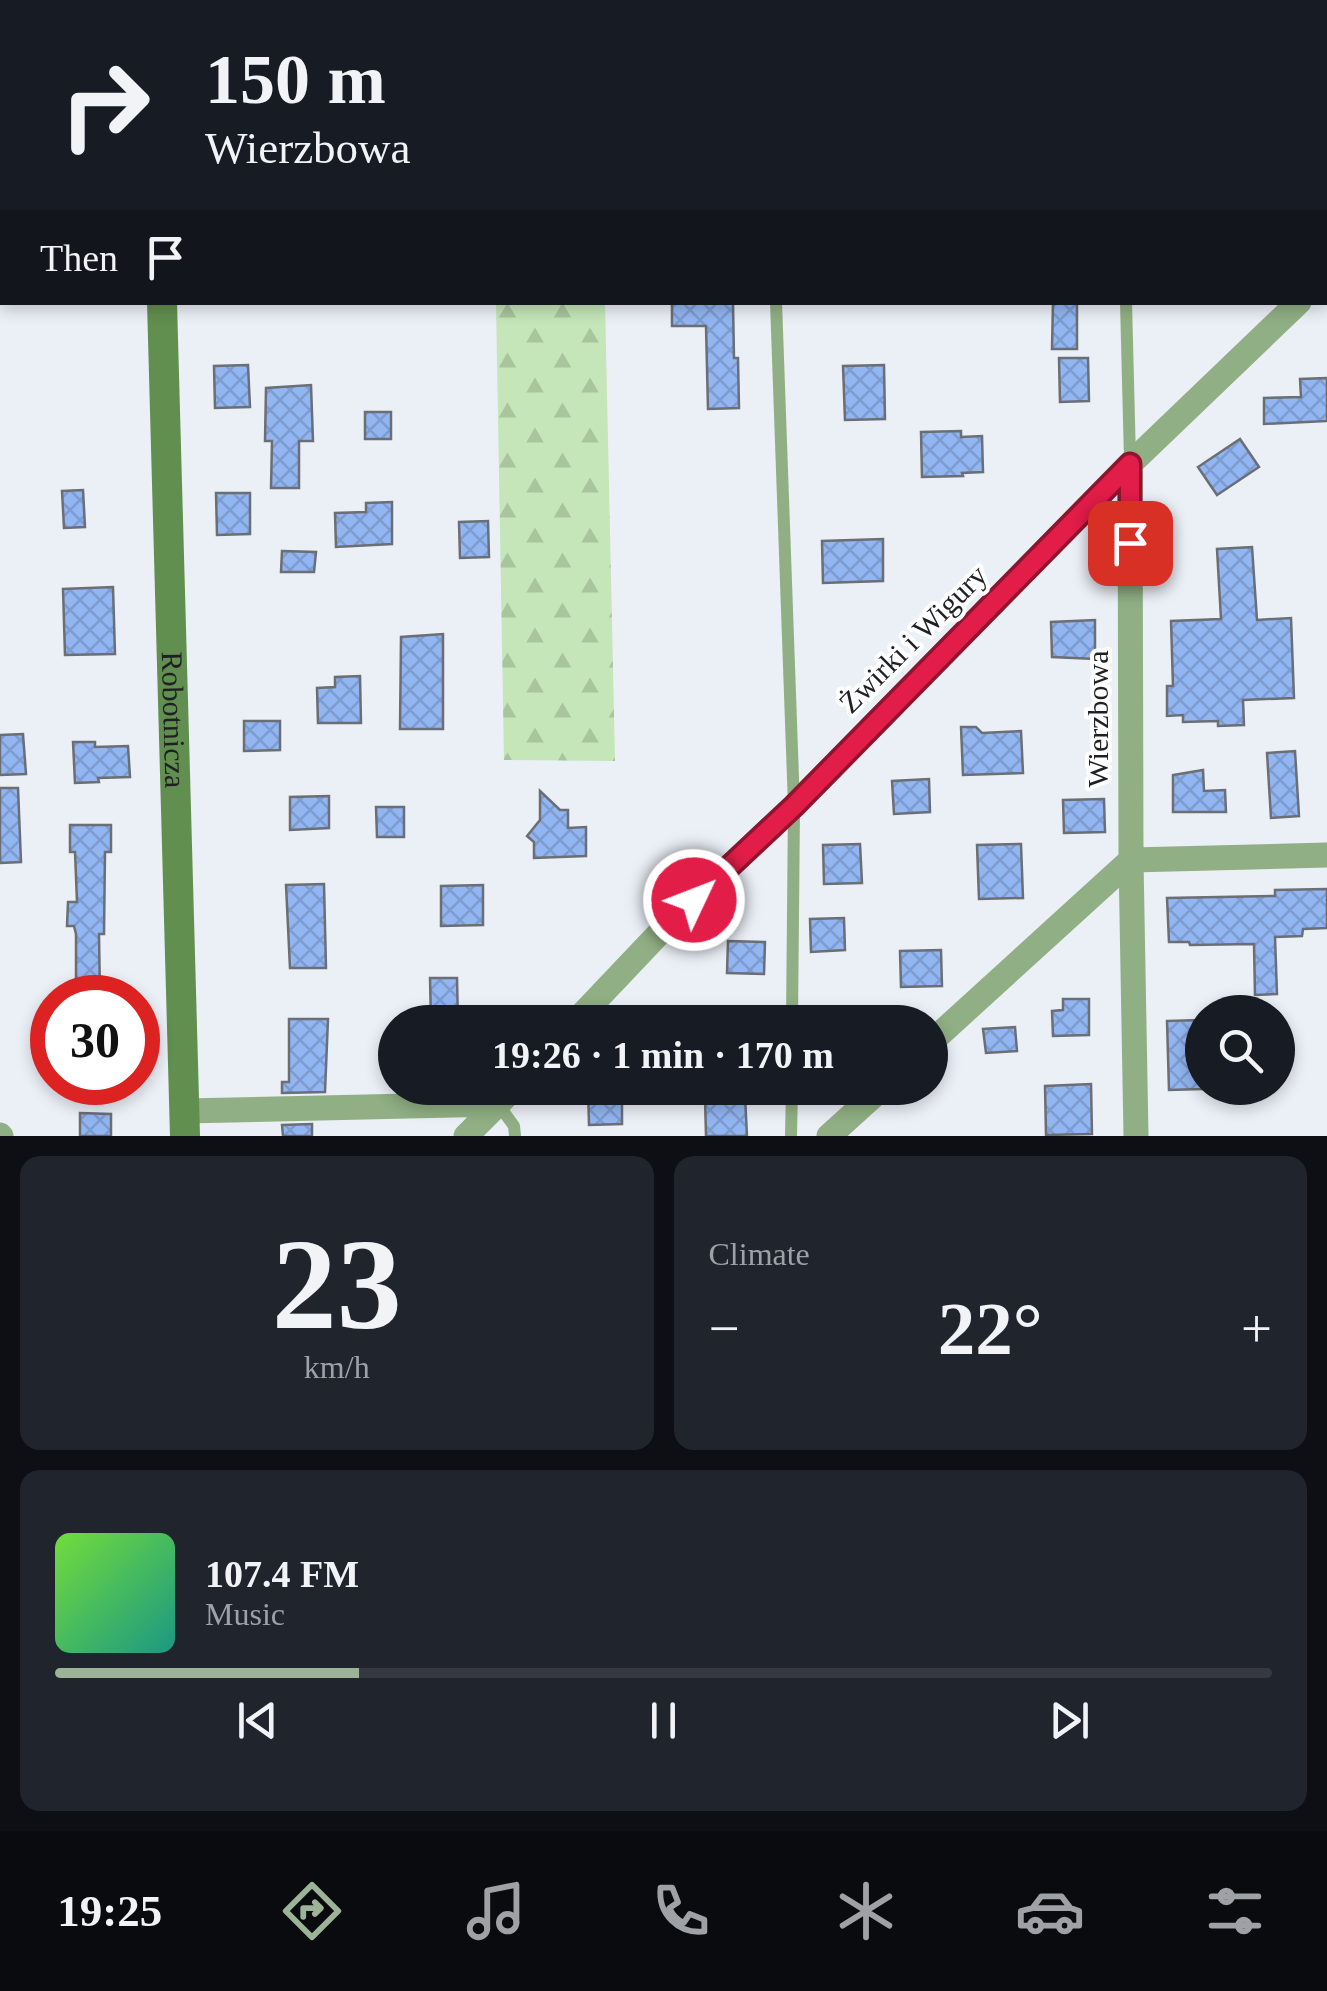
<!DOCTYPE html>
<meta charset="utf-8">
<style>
body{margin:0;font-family:"Times New Roman",serif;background:#20242c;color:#f1f3f6;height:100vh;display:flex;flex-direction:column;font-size:38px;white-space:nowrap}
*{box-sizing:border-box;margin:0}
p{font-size:32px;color:#9ea1a6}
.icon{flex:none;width:55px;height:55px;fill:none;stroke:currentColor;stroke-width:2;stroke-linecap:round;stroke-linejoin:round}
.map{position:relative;height:1136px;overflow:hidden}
.details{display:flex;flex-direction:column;gap:20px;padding:20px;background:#0d0f14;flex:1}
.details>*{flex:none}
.banner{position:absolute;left:0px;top:0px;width:1328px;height:305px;box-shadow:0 5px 15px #0003;background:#171b24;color:#f1f3f6;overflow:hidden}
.fabs{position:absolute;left:1185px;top:995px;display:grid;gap:20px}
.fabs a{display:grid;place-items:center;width:110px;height:110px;border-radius:50%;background:#171b24;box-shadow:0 5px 15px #0003;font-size:50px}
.speed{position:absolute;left:30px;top:975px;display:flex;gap:20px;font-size:50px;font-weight:700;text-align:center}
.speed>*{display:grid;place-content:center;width:130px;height:130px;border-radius:50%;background:#171b24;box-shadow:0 5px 15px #0003;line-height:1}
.speed .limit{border:15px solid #d22;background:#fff;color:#111}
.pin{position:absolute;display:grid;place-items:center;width:85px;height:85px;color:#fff;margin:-42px;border-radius:20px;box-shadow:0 5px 15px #0006}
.me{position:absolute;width:110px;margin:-55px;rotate:47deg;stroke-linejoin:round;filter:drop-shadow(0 0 8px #0008)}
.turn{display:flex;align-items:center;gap:35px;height:210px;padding:0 40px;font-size:45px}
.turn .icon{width:130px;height:130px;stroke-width:2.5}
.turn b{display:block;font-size:70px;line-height:85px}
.then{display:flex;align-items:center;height:95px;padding:0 40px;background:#0003;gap:20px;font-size:38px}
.big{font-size:75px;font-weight:700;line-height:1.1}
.details .widget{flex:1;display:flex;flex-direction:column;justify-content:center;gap:15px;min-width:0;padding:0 35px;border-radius:20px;background:#20242c}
.details .dial{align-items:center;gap:0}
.dial b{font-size:130px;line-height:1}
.song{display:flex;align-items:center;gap:30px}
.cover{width:120px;height:120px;border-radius:15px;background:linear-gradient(135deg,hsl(100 70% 55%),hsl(170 70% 35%))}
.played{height:10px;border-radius:5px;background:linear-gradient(90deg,#9db397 25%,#363941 25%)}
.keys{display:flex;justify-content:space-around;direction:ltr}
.heat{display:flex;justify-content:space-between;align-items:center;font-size:55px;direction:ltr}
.details .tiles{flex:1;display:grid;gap:20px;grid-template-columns:1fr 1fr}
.widget:last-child{grid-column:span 2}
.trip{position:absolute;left:378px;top:1005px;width:570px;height:100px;border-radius:50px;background:#171b24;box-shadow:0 5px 15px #0003;font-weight:700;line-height:100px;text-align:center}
.dock{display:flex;height:160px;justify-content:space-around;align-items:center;background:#090b0e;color:#9ea1a6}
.dock .icon{width:70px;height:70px}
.dock .active{color:#9db397}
.dock b{font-size:45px;color:#f1f3f6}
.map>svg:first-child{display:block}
.forest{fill:url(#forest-firs)}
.building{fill:url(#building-cross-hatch);stroke:#6b6e75;stroke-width:2.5}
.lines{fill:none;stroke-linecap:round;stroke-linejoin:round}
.lane{stroke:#90af84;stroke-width:12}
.street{stroke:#90af84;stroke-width:25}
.secondary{stroke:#618f4f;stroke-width:30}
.route-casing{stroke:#92132f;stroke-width:25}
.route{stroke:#e11d48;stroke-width:18}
.labels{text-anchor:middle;stroke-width:8;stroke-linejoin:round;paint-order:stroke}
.street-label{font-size:30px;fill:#1f2023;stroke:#fff}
</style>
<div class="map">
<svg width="1327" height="1136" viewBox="0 0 1327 1136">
<defs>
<pattern id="forest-firs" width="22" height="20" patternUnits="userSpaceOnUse" patternTransform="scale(2.5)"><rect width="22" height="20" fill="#c4e6b8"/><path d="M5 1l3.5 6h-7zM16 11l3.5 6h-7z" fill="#a8c59e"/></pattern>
<pattern id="building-cross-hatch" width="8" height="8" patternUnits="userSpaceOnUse" patternTransform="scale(2.5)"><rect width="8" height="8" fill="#92b6f2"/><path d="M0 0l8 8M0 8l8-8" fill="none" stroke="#7d9ccf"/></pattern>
</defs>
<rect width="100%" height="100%" fill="#ebeff6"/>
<!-- forest -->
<path class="forest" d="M 491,0 L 722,0 L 723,2 L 491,2 Z
M 496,303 L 605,303 L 615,761 L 504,760 Z"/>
<!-- building -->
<path class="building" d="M 672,302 L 733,302 L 734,358 L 738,358 L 739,408 L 708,409 L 706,326 L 672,326 Z
M 1053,302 L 1077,302 L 1077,349 L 1052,349 Z
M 1059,358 L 1088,358 L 1089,401 L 1060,402 Z
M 248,365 L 250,407 L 215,408 L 214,366 Z
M 884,365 L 885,419 L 845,420 L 843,366 Z
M 1327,378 L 1327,421 L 1264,424 L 1264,398 L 1301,397 L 1300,379 Z
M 311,385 L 313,441 L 299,441 L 299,488 L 271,488 L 272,441 L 265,441 L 266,388 Z
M 365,412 L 391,412 L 391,439 L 365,439 Z
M 961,431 L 961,437 L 982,436 L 983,472 L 962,473 L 963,476 L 922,477 L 921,432 Z
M 1240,439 L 1259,467 L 1217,495 L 1198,467 Z
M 83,490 L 85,527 L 64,528 L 62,491 Z
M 216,493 L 250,493 L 250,534 L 217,535 Z
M 392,502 L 392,544 L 336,547 L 335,513 L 366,512 L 366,503 Z
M 488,521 L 489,557 L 460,558 L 459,522 Z
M 883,539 L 883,581 L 823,583 L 822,541 Z
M 1252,547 L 1257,620 L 1291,618 L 1294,698 L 1243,700 L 1244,725 L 1218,726 L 1218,721 L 1183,722 L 1183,715 L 1167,716 L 1167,686 L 1173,686 L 1171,621 L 1221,619 L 1217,549 Z
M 282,551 L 316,552 L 314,572 L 281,572 Z
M 113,587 L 115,654 L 65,655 L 63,589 Z
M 1095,620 L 1095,659 L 1052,657 L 1051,622 Z
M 443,634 L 443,729 L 400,729 L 401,637 Z
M 360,676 L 361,723 L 318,723 L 317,688 L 335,687 L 335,677 Z
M 244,721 L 280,721 L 280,750 L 244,751 Z
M 961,727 L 976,727 L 982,733 L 1021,731 L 1023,773 L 963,775 Z
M 23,734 L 26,774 L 0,775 L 0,735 Z
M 73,742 L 95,742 L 95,747 L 128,746 L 130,777 L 98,778 L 99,782 L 75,783 Z
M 1295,751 L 1299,816 L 1271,818 L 1267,753 Z
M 1203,770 L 1204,791 L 1225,790 L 1226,812 L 1173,812 L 1173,775 Z
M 929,779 L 930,812 L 894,814 L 892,781 Z
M 0,788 L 18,788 L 21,862 L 0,863 Z
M 540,791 L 560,810 L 568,810 L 568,828 L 586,827 L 586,856 L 534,858 L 534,842 L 527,836 L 540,820 Z
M 329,796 L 329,828 L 290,830 L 290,797 Z
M 1104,799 L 1105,832 L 1064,833 L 1063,800 Z
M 376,807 L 404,807 L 404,837 L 377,837 Z
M 70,825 L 111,825 L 111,852 L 105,852 L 104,934 L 99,934 L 100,998 L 76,998 L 76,934 L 74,926 L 67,926 L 68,902 L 77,902 L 75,852 L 70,852 Z
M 860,844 L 862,883 L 824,884 L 823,845 Z
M 1021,844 L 1023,898 L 979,899 L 977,845 Z
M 324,884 L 326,968 L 290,968 L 286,885 Z
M 483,885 L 483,925 L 441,926 L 441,886 Z
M 1327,889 L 1327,928 L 1303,929 L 1302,936 L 1275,937 L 1277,994 L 1255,995 L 1254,944 L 1190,945 L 1189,942 L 1169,942 L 1167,898 L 1275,896 L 1275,890 Z
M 844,918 L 845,950 L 811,952 L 810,919 Z
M 728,941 L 765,942 L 764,974 L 727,973 Z
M 941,950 L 942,986 L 901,987 L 900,951 Z
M 430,978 L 457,978 L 458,1021 L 431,1021 Z
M 1063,999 L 1089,999 L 1089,1035 L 1053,1036 L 1052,1011 L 1063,1010 Z
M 289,1019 L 328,1019 L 325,1092 L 282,1093 L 282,1082 L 289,1082 Z
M 1202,1020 L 1202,1089 L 1169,1090 L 1167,1021 Z
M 1015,1027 L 1017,1051 L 986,1053 L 983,1029 Z
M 1091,1084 L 1092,1134 L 1046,1135 L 1045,1086 Z
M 588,1088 L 622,1088 L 622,1124 L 589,1125 Z
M 745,1096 L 747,1136 L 706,1136 L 705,1098 Z
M 80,1113 L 111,1114 L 111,1136 L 80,1136 Z
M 312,1124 L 312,1136 L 283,1136 L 282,1125 Z"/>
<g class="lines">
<!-- lane -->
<path class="lane" d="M 765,0 L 765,2
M 1116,0 L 1116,2
M 776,302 L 794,806 L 792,1022
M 1126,302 L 1130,460
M 498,1104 L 514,1126 L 515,1136
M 791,1136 L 792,1088"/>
<!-- street -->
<path class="street" d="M 1325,277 L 1327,275
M 1130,464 L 1131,860 L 1136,1136
M 575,1022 L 668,924 L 794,806 L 1130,464 L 1299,302
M 930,1043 L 1131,860 L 1327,855
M 185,1111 L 498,1104
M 0,1135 L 1,1136
M 466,1136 L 514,1088
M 829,1136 L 882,1088"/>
<!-- secondary -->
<g class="secondary">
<path d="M 153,0 L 153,2"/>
<path id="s1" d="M 162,302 L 185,1136"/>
</g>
</g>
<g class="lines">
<defs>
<path id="route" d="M 694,900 L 794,806 L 1130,464 L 1130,543"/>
</defs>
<!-- route casing -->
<use href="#route" class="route-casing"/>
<!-- route -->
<use href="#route" class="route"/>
</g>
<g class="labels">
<!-- street labels -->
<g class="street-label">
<text transform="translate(913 639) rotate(-45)" y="10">Żwirki i Wigury</text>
<text dy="10" stroke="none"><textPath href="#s1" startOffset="418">Robotnicza</textPath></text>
<text transform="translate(1098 719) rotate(-90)" y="10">Wierzbowa</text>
</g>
</g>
</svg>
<div class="fabs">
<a><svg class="icon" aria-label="search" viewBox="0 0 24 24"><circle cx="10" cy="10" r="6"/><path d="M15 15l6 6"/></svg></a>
</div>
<div class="speed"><div class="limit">30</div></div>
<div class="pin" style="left:1130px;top:543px;background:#d93025"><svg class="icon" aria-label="arrive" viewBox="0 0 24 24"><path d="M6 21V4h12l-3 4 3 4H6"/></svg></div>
<svg class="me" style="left:694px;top:900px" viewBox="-20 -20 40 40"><circle r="17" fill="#e11d48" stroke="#fff" stroke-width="3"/><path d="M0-11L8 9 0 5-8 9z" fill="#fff"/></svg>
<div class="trip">19:26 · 1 min · 170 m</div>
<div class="banner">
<div class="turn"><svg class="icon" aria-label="right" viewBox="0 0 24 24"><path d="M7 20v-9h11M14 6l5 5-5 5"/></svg><div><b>150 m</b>Wierzbowa</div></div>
<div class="then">Then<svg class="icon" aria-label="arrive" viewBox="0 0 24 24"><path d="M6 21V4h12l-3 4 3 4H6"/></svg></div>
</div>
</div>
<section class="details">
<div class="tiles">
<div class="widget dial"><b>23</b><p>km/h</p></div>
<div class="widget"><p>Climate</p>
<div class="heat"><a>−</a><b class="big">22°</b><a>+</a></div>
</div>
<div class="widget">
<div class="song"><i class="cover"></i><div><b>107.4 FM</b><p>Music</p></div></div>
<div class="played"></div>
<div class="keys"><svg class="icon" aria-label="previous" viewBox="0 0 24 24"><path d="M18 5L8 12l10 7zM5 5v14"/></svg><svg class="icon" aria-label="pause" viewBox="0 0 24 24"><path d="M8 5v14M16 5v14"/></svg><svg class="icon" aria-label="next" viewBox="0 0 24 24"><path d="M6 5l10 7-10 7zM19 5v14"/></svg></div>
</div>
</div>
</section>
<nav class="dock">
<b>19:25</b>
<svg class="icon active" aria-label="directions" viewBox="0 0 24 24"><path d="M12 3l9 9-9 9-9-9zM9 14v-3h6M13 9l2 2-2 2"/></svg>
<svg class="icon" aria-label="music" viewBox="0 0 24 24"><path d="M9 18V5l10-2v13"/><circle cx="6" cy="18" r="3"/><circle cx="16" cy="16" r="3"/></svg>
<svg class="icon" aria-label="phone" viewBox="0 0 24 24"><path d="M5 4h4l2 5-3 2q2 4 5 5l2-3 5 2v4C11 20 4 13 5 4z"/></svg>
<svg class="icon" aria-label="climate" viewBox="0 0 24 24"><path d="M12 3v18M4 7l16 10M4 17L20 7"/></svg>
<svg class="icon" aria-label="car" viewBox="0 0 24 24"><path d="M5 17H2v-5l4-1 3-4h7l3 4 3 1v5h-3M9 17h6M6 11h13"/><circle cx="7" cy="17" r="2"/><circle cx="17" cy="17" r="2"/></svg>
<svg class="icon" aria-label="filters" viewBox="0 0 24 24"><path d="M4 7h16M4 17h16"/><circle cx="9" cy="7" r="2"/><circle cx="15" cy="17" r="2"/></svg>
</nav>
